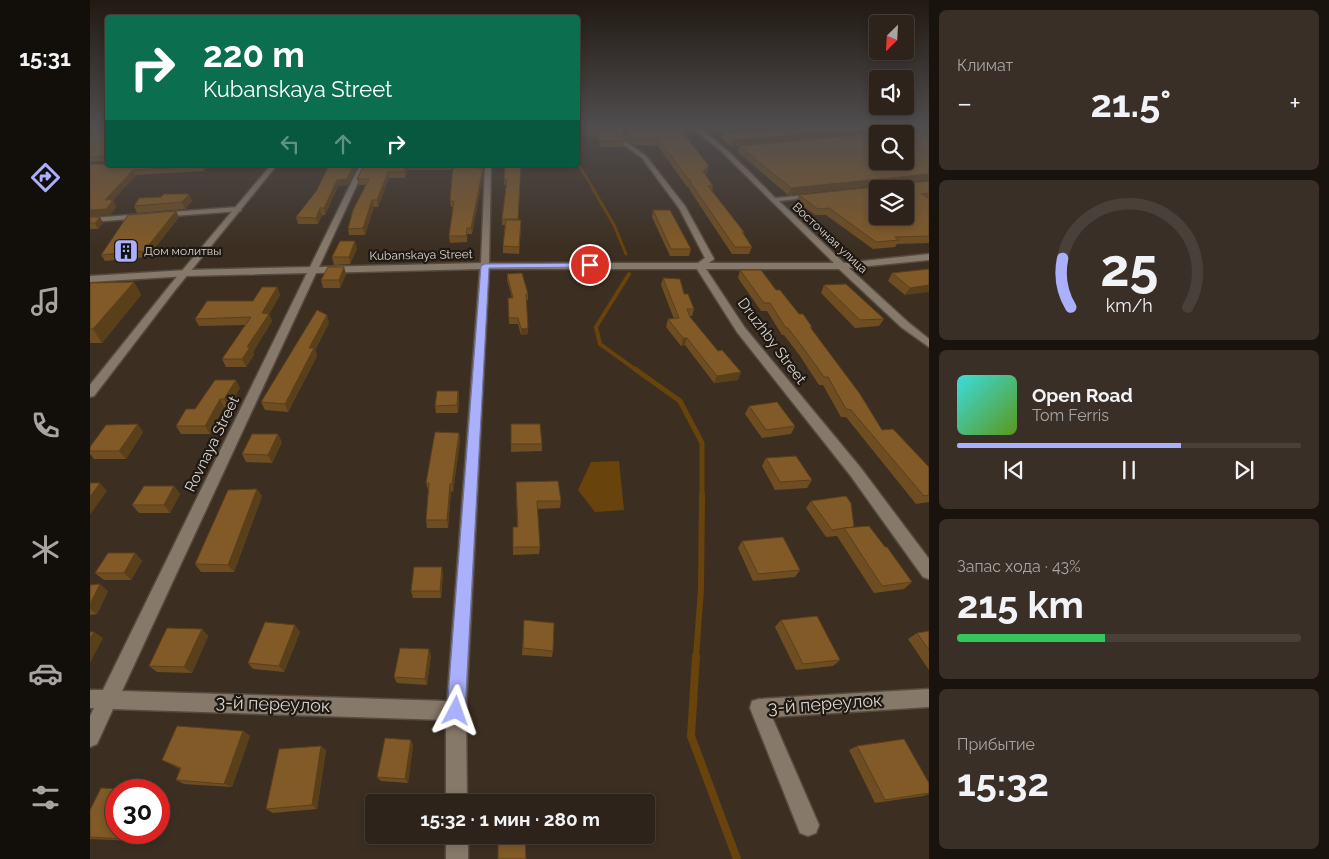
<!DOCTYPE html>
<html lang="ru">
<meta charset="utf-8">
<style>
body{margin:0;font-family:Raleway,sans-serif;background:#392f27;color:#f1f3f6;height:100vh;display:flex;flex-direction:column;font-size:19px;white-space:nowrap}
*{box-sizing:border-box;margin:0}
p{font-size:16px;color:#a7a4a2}
.icon{flex:none;width:28px;height:28px;fill:none;stroke:currentColor;stroke-width:2;stroke-linecap:round;stroke-linejoin:round}
.map{position:relative;flex:1;overflow:hidden}
.panel{display:flex;flex-direction:column;gap:10px;padding:10px;background:#19130e;width:400px}
.panel>*{flex:none}
.guide{position:absolute;left:15px;top:15px;width:475px;height:152px;border-radius:5px;box-shadow:0 2px 8px #0003,0 0 0 1px #484039;background:#0b6e4f;color:#fff;overflow:hidden}
.needle{width:32px;rotate:204deg}
.controls{position:absolute;left:779px;top:15px;display:grid;gap:10px}
.controls a{display:grid;place-items:center;width:45px;height:45px;border-radius:5px;background:#2d231a;box-shadow:0 2px 8px #0003,0 0 0 1px #484039;font-size:25px}
.speed{position:absolute;left:15px;top:779px;display:flex;gap:10px;font-size:25px;font-weight:700;text-align:center}
.speed>*{display:grid;place-content:center;width:65px;height:65px;border-radius:50%;background:#2d231a;box-shadow:0 2px 8px #0003,0 0 0 1px #484039;line-height:1}
.speed .limit{border:8px solid #d22;background:#fff;color:#111}
.pin{position:absolute;display:grid;place-items:center;width:42px;height:42px;color:#fff;margin:-21px;border:2px solid #fff;border-radius:50%;box-shadow:0 1px 5px #0007}
.me{position:absolute;width:55px;margin:-28px;rotate:4deg;stroke-linejoin:round;filter:drop-shadow(0 0 4px #0008)}
.turn{display:flex;align-items:center;gap:18px;height:105px;padding:0 15px;font-size:22px}
.turn .icon{width:65px;height:65px;stroke-width:2.5}
.turn b{display:block;font-size:35px;line-height:42px}
.lanes{display:flex;align-items:center;height:48px;padding:0 15px;background:#0003;justify-content:center;gap:25px;direction:ltr}
.lanes .off{opacity:.35}
.big{font-size:38px;font-weight:700;line-height:1.1}
.panel .widget{flex:1;display:flex;flex-direction:column;justify-content:center;gap:8px;min-width:0;padding:0 18px;border-radius:8px;background:#392f27}
.panel .dial{align-items:center;gap:0}
.dial svg{height:130px;overflow:visible;fill:none;stroke:#484039;stroke-width:7;stroke-linecap:round;text-anchor:middle}
.dial text{fill:#f1f3f6;stroke:none}
.song{display:flex;align-items:center;gap:15px}
.cover{width:60px;height:60px;border-radius:8px;background:linear-gradient(135deg,hsl(180 70% 55%),hsl(90 70% 35%))}
.played{height:5px;border-radius:2px;background:linear-gradient(90deg,#aab0fb 65%,#484039 65%)}
.keys{display:flex;justify-content:space-around;direction:ltr}
.heat{display:flex;justify-content:space-between;align-items:center;font-size:28px;direction:ltr}
.charge{height:8px;border-radius:4px;background:linear-gradient(90deg,#34c759 43%,#484039 0)}
.trip{position:absolute;left:275px;top:794px;width:290px;height:50px;border-radius:5px;background:#2d231a;box-shadow:0 2px 8px #0003,0 0 0 1px #484039;font-weight:700;line-height:50px;text-align:center}
main{display:flex;flex:1;min-height:0}
.dock{display:flex;flex-direction:column;width:90px;justify-content:space-around;align-items:center;background:#120e0a;color:#a7a4a2}
.dock .icon{width:35px;height:35px}
.dock .on{color:#aab0fb}
.dock b{font-size:22px;color:#f1f3f6}
.map>svg:first-child{display:block}
.water{fill:#69430c}
.lines{fill:none;stroke-linecap:round;stroke-linejoin:round}
.stream-far5{stroke:#69430c;stroke-width:2.5}
.stream-far4{stroke:#69430c;stroke-width:3}
.stream-far3{stroke:#69430c;stroke-width:4}
.stream-far2{stroke:#69430c;stroke-width:5}
.stream-far1{stroke:#69430c;stroke-width:6}
.stream{stroke:#69430c;stroke-width:8}
.minor-casing{stroke:#564b40;stroke-width:3}
.secondary-casing{stroke:#564b40;stroke-width:3}
.minor{fill:#87796a;fill-rule:evenodd}
.secondary{fill:#87796a;fill-rule:evenodd}
.wall{fill:#6f4d22}
.shaded-wall{fill:#5a3f1b}
.building{fill:#815a27;stroke:#5a3f1b;fill-rule:evenodd}
.route{fill:#aab0fb;stroke:#6e72a3}
.labels{text-anchor:middle;stroke-width:4.5;stroke-linejoin:round;paint-order:stroke}
.far-street-label{font-size:12px;fill:#dad2ca;stroke:#1e1912}
.far-poi-label{font-size:12px;fill:#dad2ca;stroke:#1e1912;text-anchor:start}
.street-label{font-size:15px;fill:#dad2ca;stroke:#1e1912}
.near-street-label{font-size:18px;fill:#dad2ca;stroke:#1e1912}
</style>
<main>
<nav class="dock">
<b>15:31</b>
<svg class="icon on" aria-label="directions" viewBox="0 0 24 24"><path d="M12 3l9 9-9 9-9-9zM9 14v-3h6M13 9l2 2-2 2"/></svg>
<svg class="icon" aria-label="music" viewBox="0 0 24 24"><path d="M9 18V5l10-2v13"/><circle cx="6" cy="18" r="3"/><circle cx="16" cy="16" r="3"/></svg>
<svg class="icon" aria-label="phone" viewBox="0 0 24 24"><path d="M5 4h4l2 5-3 2q2 4 5 5l2-3 5 2v4C11 20 4 13 5 4z"/></svg>
<svg class="icon" aria-label="climate" viewBox="0 0 24 24"><path d="M12 3v18M4 7l16 10M4 17L20 7"/></svg>
<svg class="icon" aria-label="car" viewBox="0 0 24 24"><path d="M5 17H2v-5l4-1 3-4h7l3 4 3 1v5h-3M9 17h6M6 11h13"/><circle cx="7" cy="17" r="2"/><circle cx="17" cy="17" r="2"/></svg>
<svg class="icon" aria-label="filters" viewBox="0 0 24 24"><path d="M4 7h16M4 17h16"/><circle cx="9" cy="7" r="2"/><circle cx="15" cy="17" r="2"/></svg>
</nav>
<div class="map">
<svg width="839" height="859" viewBox="0 0 839 859">
<rect width="100%" height="100%" fill="#3c2f22"/>
<!-- water -->
<path class="water" d="M 529,461 L 534,510 L 505,512 L 488,490 L 501,462 Z"/>
<g class="lines">
<!-- stream-far5 -->
<path class="stream-far5" d="M 488,164 L 504,190"/>
<!-- stream-far4 -->
<path class="stream-far4" d="M 503,189 L 524,225 L 536,254"/>
<!-- stream-far3 -->
<path class="stream-far3" d="M 539,274 L 506,327 L 510,344 L 546,370"/>
<!-- stream-far2 -->
<path class="stream-far2" d="M 545,369 L 590,401 L 612,443 L 612,497"/>
<!-- stream-far1 -->
<path class="stream-far1" d="M 606,657 L 611,589 L 612,495"/>
<!-- stream -->
<path class="stream" d="M 606,656 L 601,736 L 647,859"/>
<defs>
<path id="minor" d="M 522,127 L 528,127 L 535,141 L 556,156 L 595,206 L 624,259 L 619,263 L 744,263 L 631,151 L 601,127 C 619,127 670,183 685,198 L 727,194 L 729,195 L 725,197 L 689,201 L 754,263 L 839,254 L 839,260 L 759,268 L 819,323 L 839,339 L 839,347 L 811,327 L 749,269 L 616,269 L 655,328 L 770,467 L 839,559 L 839,579 L 833,577 L 760,475 L 647,332 L 607,269 L 399,269 L 376,711 L 377,802 L 356,802 L 356,720 L 23,709 L 7,744 L 0,747 L 0,716 L 4,708 L 0,708 L 0,690 L 13,690 L 217,273 L 97,276 L 0,282 L 0,276 L 97,270 L 220,267 L 270,165 L 276,165 L 229,267 L 391,263 L 395,165 L 401,165 L 399,263 L 608,263 L 615,258 L 589,208 L 552,158 L 531,143 ZM 390,269 L 357,701 L 32,691 L 226,273 Z
M 148,207 L 151,207 L 151,211 L 0,222 L 0,218 Z
M 839,689 L 839,707 L 682,717 L 729,825 L 726,833 L 718,836 L 710,833 L 660,708 L 662,701 L 669,699 Z
M 356,835 L 378,835 L 378,859 L 356,859 Z"/>
<path id="secondary" d="M 181,165 L 187,165 L 86,289 L 4,396 L 0,397 L 0,385 L 80,285 Z"/>
</defs>
<!-- minor casing -->
<use href="#minor" class="minor-casing"/>
<!-- secondary casing -->
<use href="#secondary" class="secondary-casing"/>
<!-- minor -->
<use href="#minor" class="minor"/>
<!-- secondary -->
<use href="#secondary" class="secondary"/>
</g>
<!-- wall -->
<path class="wall" d="M 0,127 L 18,127 L 18,161 L 0,162 Z
M 493,127 L 524,127 L 534,141 L 533,147 L 511,147 L 508,137 L 495,137 Z
M 529,127 L 595,127 L 594,128 L 598,133 L 597,137 L 618,172 L 615,174 L 623,186 L 622,191 L 654,232 L 654,234 L 662,247 L 659,254 L 642,254 L 599,189 L 599,187 L 597,187 L 568,146 L 544,145 L 536,140 Z
M 611,127 L 643,127 L 641,132 L 817,127 L 834,135 L 819,127 L 839,127 L 839,180 L 698,195 L 648,152 L 649,146 L 741,138 L 640,146 L 631,138 L 632,133 L 618,133 Z
M 18,165 L 137,165 L 135,168 L 116,168 L 114,171 L 46,175 L 23,200 L 26,207 L 20,215 Z
M 239,165 L 268,165 L 258,185 L 248,186 L 235,215 L 232,215 L 228,224 L 208,224 L 206,217 L 227,190 Z
M 274,165 L 387,165 L 386,168 L 393,174 L 382,234 L 377,234 L 377,242 L 360,243 L 359,236 L 363,207 L 361,207 L 360,201 L 363,167 L 361,170 L 318,170 L 315,178 L 299,178 L 288,207 L 284,207 L 275,235 L 259,235 L 258,229 L 276,185 L 269,185 L 267,179 Z
M 415,165 L 428,220 L 431,227 L 429,254 L 413,253 L 413,246 L 415,225 L 412,225 L 412,219 L 416,185 L 414,185 Z
M 839,181 L 839,243 L 807,244 L 805,247 L 783,249 L 736,215 L 725,215 L 706,201 L 709,195 Z
M 99,194 L 102,201 L 95,209 L 47,213 L 44,206 Z
M 563,210 L 601,249 L 599,256 L 580,256 L 562,217 Z
M 0,217 L 10,217 L 13,223 L 8,229 L 0,229 Z
M 89,217 L 58,257 L 15,261 L 11,255 Z
M 267,249 L 260,264 L 244,265 L 242,257 Z
M 254,267 L 256,274 L 250,288 L 233,288 L 231,280 Z
M 839,269 L 815,295 L 798,281 L 802,273 Z
M 650,270 L 686,290 L 722,327 L 721,329 L 792,430 L 839,467 L 839,502 L 826,504 L 756,417 L 751,417 L 733,385 L 729,385 L 710,356 L 694,335 L 692,335 L 677,311 L 671,311 L 648,278 Z
M 417,274 L 438,294 L 438,300 L 436,300 L 438,334 L 431,335 L 428,324 L 419,324 L 418,298 L 422,298 L 417,280 Z
M 573,278 L 594,294 L 604,309 L 602,316 L 599,316 L 648,380 L 624,383 L 595,345 L 591,346 L 576,327 L 578,319 L 584,319 L 571,285 Z
M 44,282 L 51,295 L 12,343 L 0,343 L 0,283 Z
M 734,285 L 794,319 L 789,326 L 765,328 L 731,293 Z
M 187,287 L 190,295 L 179,314 L 182,321 L 163,352 L 164,355 L 156,367 L 136,367 L 132,359 L 155,325 L 109,326 L 105,319 L 163,301 Z
M 239,323 L 225,350 L 227,356 L 198,412 L 175,410 L 171,402 Z
M 150,388 L 138,407 L 134,407 L 120,434 L 91,434 L 86,426 L 105,409 Z
M 368,391 L 369,399 L 368,413 L 346,413 L 345,406 Z
M 659,406 L 705,426 L 701,434 L 672,438 L 655,414 Z
M 421,424 L 452,444 L 452,451 L 421,452 Z
M 53,432 L 36,459 L 4,459 L 0,454 L 0,447 Z
M 369,433 L 370,441 L 363,492 L 361,491 L 358,528 L 337,528 L 336,520 L 339,490 L 338,490 L 336,483 Z
M 192,442 L 182,463 L 156,462 L 152,454 Z
M 676,458 L 722,480 L 717,488 L 685,490 L 672,466 Z
M 426,482 L 471,501 L 470,508 L 447,509 L 450,547 L 449,554 L 423,555 L 423,527 L 427,527 Z
M 84,486 L 90,494 L 80,513 L 49,513 L 42,505 Z
M 172,496 L 144,572 L 111,572 L 105,564 Z
M 721,501 L 795,547 L 822,582 L 814,589 L 784,593 L 747,536 L 736,537 L 716,508 Z
M 652,541 L 710,570 L 705,577 L 663,581 L 648,548 Z
M 45,553 L 52,561 L 41,580 L 14,580 L 5,573 Z
M 353,574 L 351,598 L 323,598 L 321,591 Z
M 0,585 L 18,591 L 7,614 L 0,615 Z
M 434,620 L 463,651 L 462,657 L 432,655 Z
M 691,620 L 750,660 L 743,666 L 706,670 L 685,627 Z
M 112,629 L 118,636 L 102,673 L 67,672 L 59,666 Z
M 839,631 L 839,670 L 818,639 L 827,633 Z
M 210,632 L 194,672 L 163,669 L 158,663 Z
M 341,655 L 337,685 L 307,683 L 304,677 Z
M 153,731 L 160,736 L 142,787 L 94,784 L 86,780 L 90,769 L 72,760 Z
M 323,745 L 318,783 L 291,781 L 287,777 Z
M 767,746 L 839,783 L 839,794 L 833,796 L 785,803 L 759,750 Z
M 236,750 L 227,809 L 183,813 L 176,809 Z
M 0,810 L 26,832 L 48,832 L 44,841 L 0,839 Z"/>
<!-- shaded-wall -->
<path class="shaded-wall" d="M 772,130 L 770,135 L 640,146 L 641,140 Z
M 112,165 L 115,165 L 116,168 L 114,171 L 112,166 Z
M 264,165 L 268,165 L 258,185 L 248,186 L 235,215 L 234,208 L 247,180 Z
M 317,165 L 318,170 L 315,178 L 314,172 Z
M 619,166 L 618,172 L 612,177 L 613,171 Z
M 393,168 L 393,174 L 382,234 L 381,228 Z
M 43,170 L 46,175 L 23,200 L 26,207 L 20,215 L 0,217 L 0,210 L 15,200 Z
M 298,172 L 299,178 L 288,207 L 287,200 Z
M 839,174 L 839,180 L 698,195 L 701,188 Z
M 99,194 L 102,201 L 95,209 L 92,202 Z
M 282,200 L 284,207 L 275,235 L 273,228 Z
M 230,208 L 232,215 L 228,224 L 226,218 Z
M 86,211 L 89,217 L 58,257 L 54,251 Z
M 10,217 L 13,223 L 8,229 L 5,223 Z
M 265,241 L 267,249 L 260,264 L 259,257 Z
M 254,267 L 256,274 L 250,288 L 249,280 Z
M 44,282 L 51,295 L 12,343 L 3,329 Z
M 839,285 L 839,292 L 815,295 L 820,288 Z
M 187,287 L 190,295 L 179,315 L 179,314 L 182,321 L 163,352 L 164,355 L 156,367 L 152,359 L 172,313 Z
M 237,315 L 239,323 L 225,350 L 227,356 L 198,412 L 195,404 L 219,348 Z
M 438,328 L 438,334 L 431,335 L 431,329 Z
M 593,338 L 597,338 L 595,345 L 591,346 Z
M 651,372 L 648,380 L 624,383 L 627,376 Z
M 146,380 L 150,388 L 138,407 L 134,399 Z
M 368,391 L 369,399 L 368,413 L 367,405 Z
M 130,399 L 134,407 L 120,434 L 115,426 Z
M 48,424 L 53,432 L 36,459 L 29,451 Z
M 369,433 L 370,441 L 363,492 L 362,484 Z
M 188,434 L 192,442 L 182,463 L 178,455 Z
M 10,483 L 17,491 L 0,515 L 0,497 Z
M 360,484 L 361,491 L 358,528 L 357,520 Z
M 84,486 L 90,494 L 80,513 L 74,505 Z
M 167,489 L 172,496 L 144,572 L 138,565 Z
M 45,553 L 52,561 L 41,580 L 34,573 Z
M 352,567 L 353,574 L 351,598 L 350,591 Z
M 10,584 L 18,591 L 7,614 L 0,609 L 0,604 Z
M 205,625 L 210,632 L 194,672 L 189,666 Z
M 112,629 L 118,636 L 102,673 L 94,667 Z
M 4,632 L 13,638 L 0,663 L 0,639 Z
M 339,649 L 341,655 L 337,685 L 335,679 Z
M 153,731 L 160,736 L 142,787 L 134,784 Z
M 321,740 L 323,745 L 318,783 L 315,779 Z
M 231,746 L 236,750 L 227,809 L 222,805 Z
M 36,832 L 48,832 L 44,841 L 33,839 Z"/>
<!-- building -->
<path class="building" d="M 0,127 L 18,127 L 18,158 L 15,156 L 0,157 Z
M 495,127 L 524,127 L 534,141 L 511,141 L 509,131 L 496,131 Z
M 533,127 L 594,127 L 598,133 L 593,133 L 619,166 L 613,171 L 623,186 L 618,186 L 654,232 L 652,232 L 662,247 L 645,247 L 600,182 L 601,180 L 599,180 L 569,140 L 545,140 L 537,134 Z
M 721,127 L 817,127 L 839,137 L 839,174 L 701,188 L 649,146 L 776,134 L 772,130 L 641,140 L 632,133 ZM 788,134 L 815,134 L 815,161 L 788,161 Z
M 833,127 L 839,127 L 839,130 Z
M 0,164 L 18,164 L 18,165 L 112,165 L 112,166 L 43,170 L 15,200 L 22,199 L 21,201 L 23,201 L 16,209 L 0,210 Z
M 239,165 L 264,165 L 257,179 L 247,180 L 234,208 L 230,208 L 226,218 L 206,217 L 227,190 Z
M 274,165 L 317,165 L 314,172 L 298,172 L 287,200 L 282,200 L 273,228 L 258,229 L 263,210 L 279,179 L 267,179 Z
M 363,165 L 386,165 L 386,168 L 393,168 L 381,228 L 377,228 L 376,236 L 359,236 L 364,201 L 360,201 Z
M 415,165 L 431,165 L 428,219 L 412,219 L 417,179 L 414,179 Z
M 839,181 L 839,193 L 831,194 L 839,198 L 839,236 L 805,237 L 809,240 L 786,242 L 739,208 L 728,209 L 709,195 ZM 788,189 L 815,189 L 815,216 L 788,216 Z
M 74,194 L 99,194 L 92,202 L 44,206 L 49,198 L 71,197 Z
M 563,210 L 580,210 L 601,249 L 581,249 Z
M 86,211 L 54,251 L 11,255 L 38,215 Z
M 0,217 L 10,217 L 5,223 L 0,223 Z
M 416,220 L 431,220 L 429,247 L 413,246 Z
M 250,241 L 265,241 L 259,257 L 242,257 Z
M 238,267 L 254,267 L 249,280 L 231,280 Z
M 839,269 L 839,285 L 820,288 L 802,273 Z
M 650,270 L 671,270 L 686,290 L 690,290 L 709,314 L 713,314 L 722,327 L 720,327 L 770,394 L 792,430 L 803,429 L 839,467 L 839,495 L 834,496 L 761,410 L 756,409 L 738,377 L 734,377 L 714,349 L 698,328 L 696,328 L 680,303 L 674,303 Z
M 432,273 L 438,294 L 436,294 L 438,328 L 431,329 L 428,318 L 419,318 L 418,298 L 423,298 L 417,274 Z
M 573,278 L 590,279 L 594,294 L 598,294 L 604,309 L 597,309 L 600,317 L 628,351 L 632,350 L 651,372 L 627,376 L 597,338 L 593,338 L 578,319 L 589,318 Z
M 44,282 L 3,329 L 0,329 L 0,283 Z
M 756,284 L 794,319 L 770,320 L 734,285 Z
M 172,287 L 187,287 L 172,313 L 179,314 L 157,347 L 160,347 L 152,359 L 132,359 L 161,317 L 105,319 L 117,301 L 163,301 Z
M 227,310 L 237,315 L 219,348 L 224,348 L 195,404 L 171,402 Z
M 125,380 L 146,380 L 134,399 L 130,399 L 115,426 L 86,426 L 96,409 L 105,409 Z
M 347,391 L 368,391 L 367,405 L 345,406 Z
M 687,402 L 705,426 L 676,430 L 659,406 Z
M 48,424 L 29,451 L 0,451 L 0,447 L 16,425 Z
M 421,424 L 450,424 L 452,444 L 421,444 Z
M 345,432 L 369,433 L 362,484 L 360,484 L 357,520 L 336,520 L 339,483 L 336,483 Z
M 162,434 L 188,434 L 178,455 L 152,454 Z
M 706,456 L 722,480 L 690,482 L 676,458 Z
M 468,481 L 471,501 L 447,501 L 450,547 L 423,547 L 423,527 L 428,527 L 426,482 Z
M 0,483 L 10,483 L 0,497 Z
M 54,486 L 84,486 L 74,505 L 42,505 Z
M 167,489 L 138,565 L 105,564 L 138,490 Z
M 756,496 L 761,503 L 764,527 L 754,528 L 779,526 L 795,547 L 797,547 L 822,582 L 792,586 L 754,528 L 742,530 L 721,501 Z
M 693,537 L 710,570 L 668,574 L 652,541 Z
M 18,553 L 45,553 L 34,573 L 5,573 Z
M 324,567 L 352,567 L 350,591 L 321,591 Z
M 10,584 L 0,604 L 0,585 Z
M 727,616 L 750,660 L 713,664 L 691,620 Z
M 434,620 L 464,623 L 463,651 L 433,648 Z
M 175,622 L 205,625 L 189,666 L 158,663 Z
M 77,628 L 112,629 L 94,667 L 59,666 Z
M 839,631 L 839,650 L 827,633 Z
M 0,632 L 4,632 L 0,639 Z
M 310,648 L 339,649 L 335,679 L 304,677 Z
M 87,726 L 153,731 L 134,784 L 86,780 L 91,768 L 72,760 Z
M 295,738 L 321,740 L 315,779 L 287,777 Z
M 814,739 L 839,783 L 839,793 L 795,800 L 767,746 Z
M 231,746 L 222,805 L 176,809 L 189,749 Z
M 11,788 L 54,790 L 26,790 L 26,832 L 36,832 L 33,839 L 0,837 L 0,810 Z
M 408,835 L 435,835 L 436,859 L 408,859 Z"/>
<!-- sky -->
<linearGradient id="sky" x2="0" y2="1"><stop stop-color="#211a13"/><stop offset="0.51" stop-color="#504d4f"/><stop offset="1" stop-color="#504d4f" stop-opacity="0"/></linearGradient>
<rect width="839" height="247" fill="url(#sky)"/>
<!-- route -->
<path class="route" d="M 500,263 L 504,265 L 503,267 L 399,268 L 375,711 L 372,717 L 366,719 L 360,717 L 357,711 L 391,266 L 395,264 Z"/>
<!-- icons -->
<defs>
<symbol id="building-square" viewBox="-11 -11 22 22"><rect x="-9" y="-9" width="18" height="18" rx="4" fill="#aab0fb" stroke="#1e1912"/><path d="M-4-6H4V6H1V3H-1V6H-4ZM-2.5-4.3h1.7v1.8h-1.7ZM.8-4.3h1.7v1.8H.8ZM-2.5-1h1.7V.8h-1.7ZM.8-1h1.7V.8H.8Z" fill="#111"/></symbol>
</defs>
<g fill-rule="evenodd">
<use href="#building-square" x="22" y="237" width="28" height="28"/>
</g>
<g class="labels">
<!-- far-street labels -->
<g class="far-street-label">
<text transform="translate(740 238) rotate(43)" y="4">Восточная улица</text>
<text transform="translate(331 255) rotate(-1)" y="4">Kubanskaya Street</text>
</g>
<!-- far-poi labels -->
<g class="far-poi-label">
<text x="54" y="255">Дом молитвы</text>
</g>
<!-- street labels -->
<g class="street-label">
<text transform="translate(682 341) rotate(53)" y="5">Druzhby Street</text>
<text transform="translate(122 444) rotate(-64)" y="5">Rovnaya Street</text>
</g>
<!-- near-street labels -->
<g class="near-street-label">
<text transform="translate(183 704) rotate(2)" y="6">3-й переулок</text>
<text transform="translate(735 704) rotate(-4)" y="6">3-й переулок</text>
</g>
</g>
</svg>
<div class="controls">
<a><svg class="needle" viewBox="-14 -14 28 28"><path d="M0-13l5 13h-10z" fill="#e53935"/><path d="M0 13l5-13h-10z" fill="#a7a4a2"/></svg></a>
<a><svg class="icon" aria-label="sound" viewBox="0 0 24 24"><path d="M4 9h4l5-4v14l-5-4H4zM17 9q2 3 0 6"/></svg></a>
<a><svg class="icon" aria-label="search" viewBox="0 0 24 24"><circle cx="10" cy="10" r="6"/><path d="M15 15l6 6"/></svg></a>
<a><svg class="icon" aria-label="layers" viewBox="0 0 24 24"><path d="M12 4l9 5-9 5-9-5zM3 14l9 5 9-5"/></svg></a>
</div>
<div class="speed"><div class="limit">30</div></div>
<div class="pin" style="left:500px;top:265px;background:#d93025"><svg class="icon" aria-label="arrive" viewBox="0 0 24 24"><path d="M6 21V4h12l-3 4 3 4H6"/></svg></div>
<svg class="me" style="left:366px;top:711px" viewBox="-20 -20 40 40"><path d="M0-17L14 15 0 8-14 15z" fill="#aab0fb" stroke="#fff" stroke-width="4"/></svg>
<div class="trip">15:32 · 1 мин · 280 m</div>
<div class="guide">
<div class="turn"><svg class="icon" aria-label="right" viewBox="0 0 24 24"><path d="M7 20v-9h11M14 6l5 5-5 5"/></svg><div><b>220 m</b>Kubanskaya Street</div></div>
<div class="lanes"><svg class="icon off" aria-label="left" viewBox="0 0 24 24"><path d="M17 20v-9H6M10 6l-5 5 5 5"/></svg><svg class="icon off" aria-label="ahead" viewBox="0 0 24 24"><path d="M12 20V5M6 11l6-6 6 6"/></svg><svg class="icon" aria-label="right" viewBox="0 0 24 24"><path d="M7 20v-9h11M14 6l5 5-5 5"/></svg></div>
</div>
</div>
<section class="panel">
<div class="widget"><p>Климат</p>
<div class="heat"><a>−</a><b class="big">21.5°</b><a>+</a></div>
</div>
<div class="widget dial"><svg viewBox="0 0 100 80">
<path d="M14 69A42 42 0 1 1 86 69"/>
<path d="M14 69A42 42 0 0 1 9 39" stroke="#aab0fb"/>
<text x="50" y="56" font-size="32" font-weight="700">25</text>
<text x="50" y="72" font-size="11">km/h</text>
</svg></div>
<div class="widget">
<div class="song"><i class="cover"></i><div><b>Open Road</b><p>Tom Ferris</p></div></div>
<div class="played"></div>
<div class="keys"><svg class="icon" aria-label="previous" viewBox="0 0 24 24"><path d="M18 5L8 12l10 7zM5 5v14"/></svg><svg class="icon" aria-label="pause" viewBox="0 0 24 24"><path d="M8 5v14M16 5v14"/></svg><svg class="icon" aria-label="next" viewBox="0 0 24 24"><path d="M6 5l10 7-10 7zM19 5v14"/></svg></div>
</div>
<div class="widget"><p>Запас хода · 43%</p><b class="big">215 km</b><div class="charge"></div></div>
<div class="widget"><p>Прибытие</p><b class="big">15:32</b></div>
</section>
</main>
